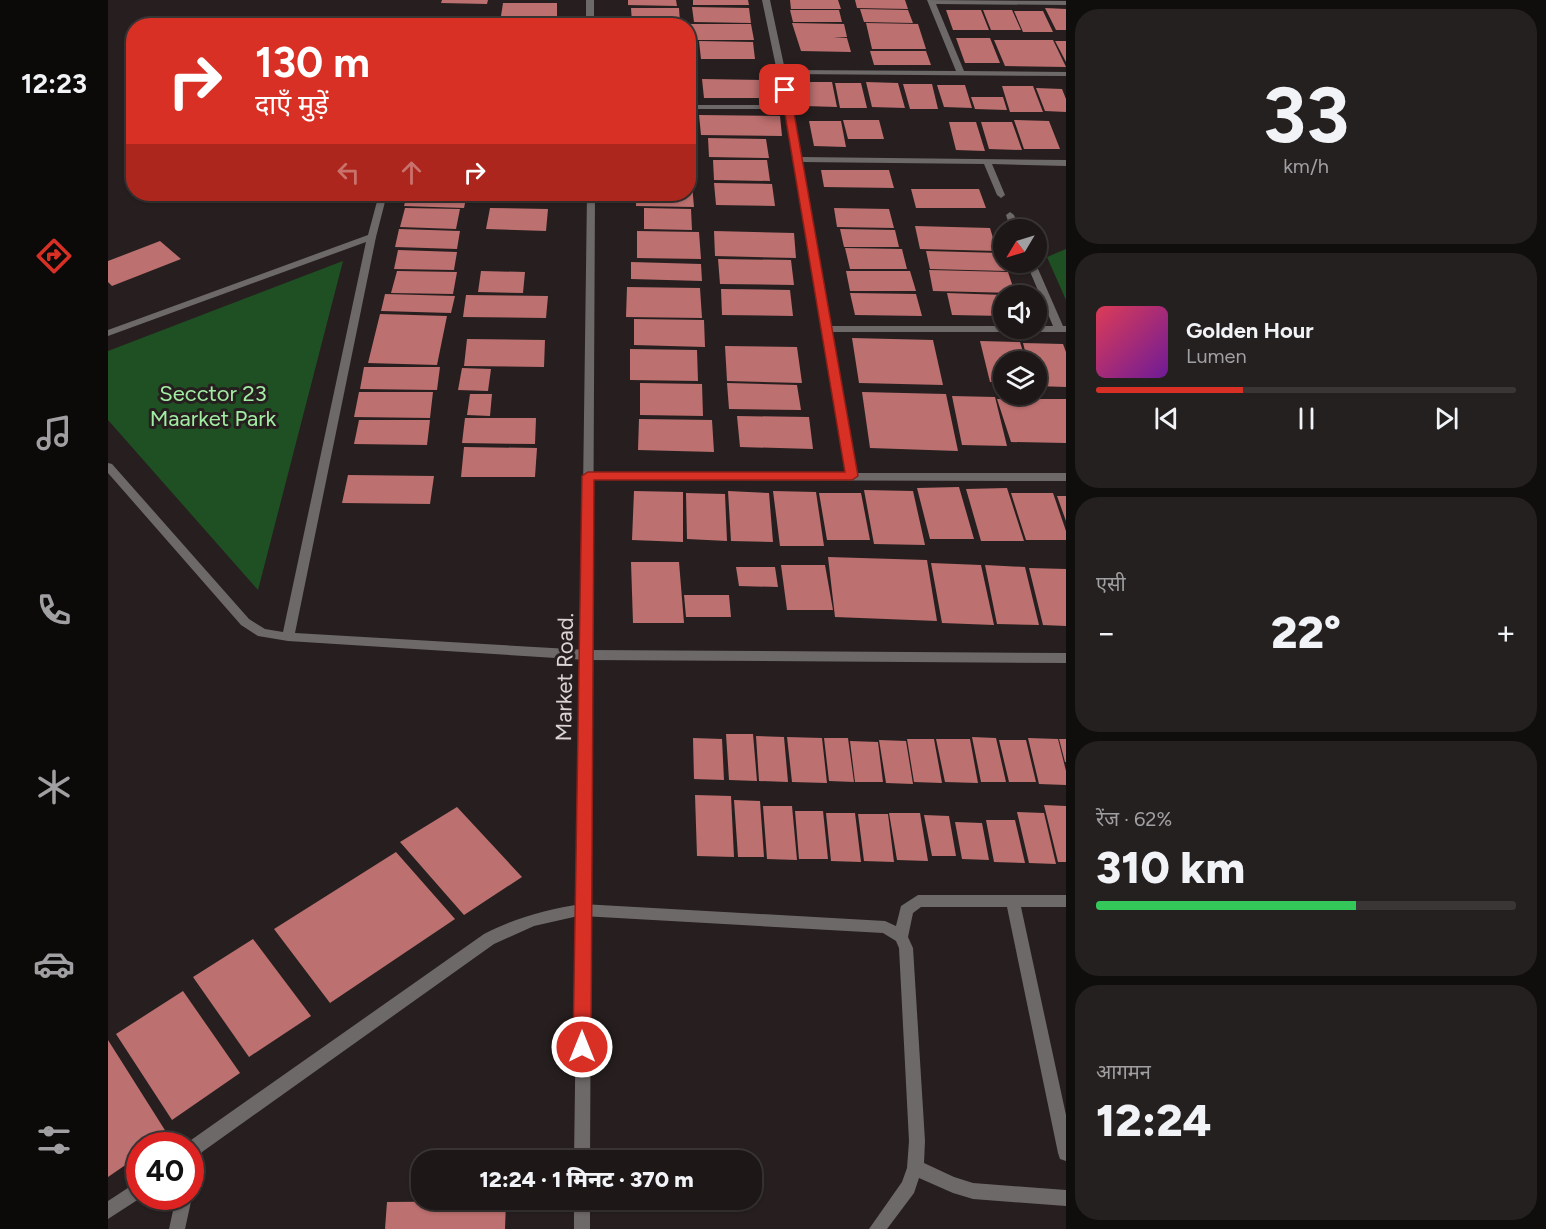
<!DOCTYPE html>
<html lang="hi">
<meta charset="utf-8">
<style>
body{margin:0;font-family:Figtree,"Noto Sans Devanagari",sans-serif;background:#252020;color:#f1f3f6;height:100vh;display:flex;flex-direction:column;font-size:22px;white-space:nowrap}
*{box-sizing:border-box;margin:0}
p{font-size:20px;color:#a09fa1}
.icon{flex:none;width:33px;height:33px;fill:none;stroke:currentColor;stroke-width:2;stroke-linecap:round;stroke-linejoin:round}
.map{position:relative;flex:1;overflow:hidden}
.side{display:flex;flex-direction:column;gap:9px;padding:9px;background:#100d0d;width:480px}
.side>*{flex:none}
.guide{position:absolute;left:18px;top:18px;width:570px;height:183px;border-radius:24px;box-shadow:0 2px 4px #0004,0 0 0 2px #3b3636;background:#d93025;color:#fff;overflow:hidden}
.needle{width:39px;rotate:232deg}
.tools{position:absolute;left:885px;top:219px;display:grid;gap:12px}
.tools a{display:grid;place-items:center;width:54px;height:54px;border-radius:50%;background:#1d1717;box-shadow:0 2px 4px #0004,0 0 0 2px #3b3636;font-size:30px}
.speed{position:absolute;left:18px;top:1132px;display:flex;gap:12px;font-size:30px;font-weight:700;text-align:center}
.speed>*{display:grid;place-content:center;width:78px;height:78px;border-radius:50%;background:#1d1717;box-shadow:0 2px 4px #0004,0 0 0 2px #3b3636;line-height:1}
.speed .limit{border:9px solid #d22;background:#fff;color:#111}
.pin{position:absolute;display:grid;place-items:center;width:51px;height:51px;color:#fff;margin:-26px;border-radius:12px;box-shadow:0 3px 9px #0006}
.me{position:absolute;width:66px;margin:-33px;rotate:0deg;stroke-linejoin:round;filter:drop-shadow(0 0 4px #0008)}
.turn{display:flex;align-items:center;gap:21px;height:126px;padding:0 30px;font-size:27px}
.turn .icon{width:78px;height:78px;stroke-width:2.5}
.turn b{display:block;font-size:42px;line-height:51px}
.lanes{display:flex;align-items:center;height:57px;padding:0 30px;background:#0003;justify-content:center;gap:30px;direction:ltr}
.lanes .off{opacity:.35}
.big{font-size:45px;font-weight:800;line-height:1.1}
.side .card{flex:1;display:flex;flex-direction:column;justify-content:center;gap:9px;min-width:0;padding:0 21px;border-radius:24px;background:#252020}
.side .dial{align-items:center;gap:0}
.dial b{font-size:78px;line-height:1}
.song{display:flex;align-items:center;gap:18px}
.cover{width:72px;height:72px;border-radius:9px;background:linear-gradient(135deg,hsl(350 70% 55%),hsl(280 70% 35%))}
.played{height:6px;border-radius:3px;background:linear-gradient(90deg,#d93025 35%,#3b3636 35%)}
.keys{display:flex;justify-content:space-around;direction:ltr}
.heat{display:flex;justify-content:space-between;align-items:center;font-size:33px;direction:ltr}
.charge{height:9px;border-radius:4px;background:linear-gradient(90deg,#34c759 62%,#3b3636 0)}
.trip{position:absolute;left:303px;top:1150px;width:351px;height:60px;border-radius:24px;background:#1d1717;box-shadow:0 2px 4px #0004,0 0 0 2px #3b3636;font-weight:800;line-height:60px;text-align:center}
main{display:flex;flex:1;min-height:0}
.tabs{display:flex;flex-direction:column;width:108px;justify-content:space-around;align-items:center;background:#0c0909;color:#a09fa1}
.tabs .icon{width:42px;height:42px}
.tabs .current{color:#d93025}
.tabs b{font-size:27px;color:#f1f3f6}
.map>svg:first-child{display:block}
.green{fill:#1f5023}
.building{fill:#bc706f}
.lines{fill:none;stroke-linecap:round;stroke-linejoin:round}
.service{fill:#6e6969;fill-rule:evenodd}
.minor{fill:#6e6969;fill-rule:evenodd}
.tertiary{fill:#6e6969;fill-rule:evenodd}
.route{fill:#d93025;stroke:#8d1f18;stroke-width:1.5}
.labels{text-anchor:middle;stroke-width:6;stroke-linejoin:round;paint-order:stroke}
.park-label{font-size:22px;fill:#a1eda3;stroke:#271f1f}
.street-label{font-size:22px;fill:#dad5d4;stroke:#271f1f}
</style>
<main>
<nav class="tabs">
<b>12:23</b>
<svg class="icon current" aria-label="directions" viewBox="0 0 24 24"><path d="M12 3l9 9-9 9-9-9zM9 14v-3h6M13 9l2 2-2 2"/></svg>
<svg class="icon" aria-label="music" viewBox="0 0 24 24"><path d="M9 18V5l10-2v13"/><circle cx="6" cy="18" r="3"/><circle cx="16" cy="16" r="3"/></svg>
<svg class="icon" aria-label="phone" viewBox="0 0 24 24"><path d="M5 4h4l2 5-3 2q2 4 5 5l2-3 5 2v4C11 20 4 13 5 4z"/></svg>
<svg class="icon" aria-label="climate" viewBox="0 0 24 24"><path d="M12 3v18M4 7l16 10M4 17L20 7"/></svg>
<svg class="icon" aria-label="car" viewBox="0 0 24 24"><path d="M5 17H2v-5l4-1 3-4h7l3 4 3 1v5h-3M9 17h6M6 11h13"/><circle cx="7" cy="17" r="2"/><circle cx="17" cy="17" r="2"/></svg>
<svg class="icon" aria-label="filters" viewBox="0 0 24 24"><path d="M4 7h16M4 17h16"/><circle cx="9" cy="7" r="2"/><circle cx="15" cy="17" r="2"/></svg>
</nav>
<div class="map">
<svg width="958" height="1229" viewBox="0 0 958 1229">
<rect width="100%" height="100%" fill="#271f1f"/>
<!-- green -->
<path class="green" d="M 958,249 L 958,300 L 939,257 Z
M 235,261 L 150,590 L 0,420 L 0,351 Z"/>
<!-- building -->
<path class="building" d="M 334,0 L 380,0 L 379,4 L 333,3 Z
M 520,0 L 568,0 L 569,6 L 520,5 Z
M 585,0 L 640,0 L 641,5 L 585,5 Z
M 682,0 L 730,0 L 733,9 L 683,9 Z
M 747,0 L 797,0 L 800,9 L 749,8 Z
M 395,3 L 449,3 L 449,17 L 393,16 Z
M 584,7 L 641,8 L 643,23 L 586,22 Z
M 523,8 L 571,8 L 572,23 L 524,23 Z
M 937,8 L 958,9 L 958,30 L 948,30 Z
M 752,9 L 800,10 L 805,23 L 756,22 Z
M 682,10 L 731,10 L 734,22 L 685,22 Z
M 838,10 L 873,10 L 881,30 L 845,30 Z
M 875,10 L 904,10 L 913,30 L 883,30 Z
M 906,11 L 935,11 L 945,32 L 915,32 Z
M 684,23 L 736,24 L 739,37 L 725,38 L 739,38 L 743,52 L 693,51 Z
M 758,23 L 810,24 L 818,49 L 764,49 Z
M 583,24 L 643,24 L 646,40 L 584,40 Z
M 848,38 L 882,38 L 892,63 L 857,63 Z
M 886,40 L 945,40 L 958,67 L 897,66 Z
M 591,41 L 645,42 L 647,59 L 593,59 Z
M 947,41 L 958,41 L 958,62 Z
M 762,51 L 818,51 L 823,65 L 766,65 Z
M 594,79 L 657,80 L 660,98 L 596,98 Z
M 693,82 L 724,82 L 729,107 L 697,106 Z
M 758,82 L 790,83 L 797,108 L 764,107 Z
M 727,83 L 753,83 L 759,108 L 732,108 Z
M 795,84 L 824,84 L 830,109 L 802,109 Z
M 829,85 L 857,85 L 864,108 L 836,107 Z
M 894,86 L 925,86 L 935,112 L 902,112 Z
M 928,88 L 954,89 L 958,99 L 958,112 L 937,111 Z
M 863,97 L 895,97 L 899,110 L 867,109 Z
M 591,115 L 672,116 L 674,136 L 593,135 Z
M 735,120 L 771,120 L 776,139 L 740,139 Z
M 906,120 L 941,121 L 952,149 L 916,149 Z
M 701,121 L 733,121 L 738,147 L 706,146 Z
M 841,122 L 868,122 L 877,151 L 848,150 Z
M 873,122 L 904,122 L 914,150 L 881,149 Z
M 600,138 L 658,139 L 661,158 L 601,157 Z
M 605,160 L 659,160 L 662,181 L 606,180 Z
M 713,170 L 781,170 L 786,188 L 716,187 Z
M 606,183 L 664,184 L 667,206 L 608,205 Z
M 580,184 L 584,184 L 586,207 L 528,206 L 528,194 L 580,194 Z
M 803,189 L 871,189 L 878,208 L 808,208 Z
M 299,194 L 359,194 L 356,208 L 296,206 Z
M 297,208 L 352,209 L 348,229 L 292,227 Z
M 382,208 L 440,209 L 438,231 L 378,229 Z
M 536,208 L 583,209 L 584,230 L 536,229 Z
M 726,208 L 781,209 L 786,228 L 729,227 Z
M 807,226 L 882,228 L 889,251 L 812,249 Z
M 291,229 L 352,231 L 349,249 L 287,247 Z
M 732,229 L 787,230 L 791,247 L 736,247 Z
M 529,231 L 591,232 L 593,259 L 529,258 Z
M 606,231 L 686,233 L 688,258 L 607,256 Z
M 52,241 L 73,259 L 4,286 L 0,282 L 0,261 Z
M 737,248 L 794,249 L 799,269 L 742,269 Z
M 290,250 L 349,252 L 346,270 L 286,269 Z
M 818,251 L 894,253 L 899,271 L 822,269 Z
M 610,259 L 683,260 L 686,285 L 612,284 Z
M 523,262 L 593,264 L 594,281 L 523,279 Z
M 821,270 L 900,272 L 907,293 L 825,291 Z
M 289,271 L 349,272 L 345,294 L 283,293 Z
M 373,271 L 417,272 L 415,293 L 370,292 Z
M 738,271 L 802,271 L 808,291 L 742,291 Z
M 519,287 L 592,288 L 594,318 L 518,317 Z
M 613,289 L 682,290 L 685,316 L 614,315 Z
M 742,293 L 808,294 L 814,316 L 747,315 Z
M 839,293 L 896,295 L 896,316 L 844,315 Z
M 277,294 L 347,296 L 343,313 L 273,311 Z
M 358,295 L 440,296 L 438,318 L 355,317 Z
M 272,314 L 339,316 L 329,365 L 260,363 Z
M 526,319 L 596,320 L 597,347 L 526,345 Z
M 744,338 L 825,340 L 835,385 L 751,383 Z
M 359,339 L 437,340 L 436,367 L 356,366 Z
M 872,341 L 912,342 L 918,362 L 896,362 L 896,382 L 882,382 Z
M 915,343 L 955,344 L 958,352 L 958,387 L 928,386 L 928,362 L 920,362 Z
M 617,346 L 689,347 L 694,383 L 619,381 Z
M 522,349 L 589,350 L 590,381 L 522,380 Z
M 256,367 L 332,367 L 329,390 L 252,389 Z
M 354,368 L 383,369 L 380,391 L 350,390 Z
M 532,383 L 594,384 L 595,416 L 532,415 Z
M 619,383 L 689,385 L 693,410 L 621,409 Z
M 251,392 L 325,392 L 322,418 L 246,417 Z
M 754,392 L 838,394 L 850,451 L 762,448 Z
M 362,394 L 384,394 L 382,416 L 359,415 Z
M 844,396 L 887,397 L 899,446 L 854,445 Z
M 889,399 L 958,399 L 958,443 L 903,442 Z
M 629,416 L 701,417 L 705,449 L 632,447 Z
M 357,418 L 428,418 L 427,444 L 354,443 Z
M 531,419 L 604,420 L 606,452 L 530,450 Z
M 251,420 L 322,420 L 319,445 L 246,444 Z
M 356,447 L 429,448 L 427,477 L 353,477 Z
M 240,475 L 326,476 L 322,504 L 234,503 Z
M 851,487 L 866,539 L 822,539 L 809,488 Z
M 899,488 L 916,541 L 873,541 L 858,489 Z
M 756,490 L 805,491 L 817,545 L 766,544 Z
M 526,491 L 575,492 L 575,542 L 524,540 Z
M 620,491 L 661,493 L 665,542 L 623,541 Z
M 665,491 L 708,492 L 716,546 L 672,546 Z
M 578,493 L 617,494 L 619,541 L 579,539 Z
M 711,493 L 753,493 L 762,540 L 719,540 Z
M 903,493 L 945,493 L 958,531 L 958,540 L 918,540 Z
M 949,496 L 958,496 L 958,521 Z
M 720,557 L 819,560 L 829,621 L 727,617 Z
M 523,562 L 571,562 L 576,623 L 525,623 Z
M 823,563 L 873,565 L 886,625 L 834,623 Z
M 673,565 L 717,565 L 725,610 L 679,610 Z
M 877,565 L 917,567 L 931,625 L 889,624 Z
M 628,567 L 667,567 L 670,587 L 631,586 Z
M 921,568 L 958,569 L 958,626 L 935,625 Z
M 576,595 L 621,595 L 623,617 L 578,617 Z
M 618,734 L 645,734 L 649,781 L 621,780 Z
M 648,736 L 676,737 L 680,782 L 651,781 Z
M 679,737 L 714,738 L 719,783 L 684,782 Z
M 864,737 L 888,738 L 898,782 L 873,782 Z
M 585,738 L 614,739 L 616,780 L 586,779 Z
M 716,738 L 740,738 L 746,782 L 721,781 Z
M 920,738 L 950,739 L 958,771 L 958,785 L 931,784 Z
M 799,739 L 826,739 L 834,783 L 806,782 Z
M 828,739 L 862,739 L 870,783 L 837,782 Z
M 951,739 L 958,739 L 958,762 L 957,762 Z
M 771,740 L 798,741 L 805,784 L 778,783 Z
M 891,740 L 918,740 L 928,782 L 901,782 Z
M 742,741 L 770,742 L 775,782 L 747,782 Z
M 587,795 L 623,796 L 626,857 L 589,856 Z
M 626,800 L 652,801 L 656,857 L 630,857 Z
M 936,805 L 958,806 L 958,862 L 950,862 Z
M 655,806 L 684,806 L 689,860 L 659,859 Z
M 349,807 L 414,877 L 356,915 L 292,842 Z
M 687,811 L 715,811 L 720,859 L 691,859 Z
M 909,812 L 936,813 L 948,864 L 921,863 Z
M 718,813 L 747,813 L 753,862 L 723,861 Z
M 781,813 L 812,813 L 820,861 L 789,860 Z
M 750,814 L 780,814 L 786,862 L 756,861 Z
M 816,815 L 841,816 L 848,856 L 824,856 Z
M 878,820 L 907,820 L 917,863 L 886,862 Z
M 847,822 L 874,823 L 881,860 L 854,859 Z
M 288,852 L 347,919 L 222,1003 L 166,929 Z
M 145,939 L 203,1016 L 141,1057 L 85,977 Z
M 75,991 L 132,1073 L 64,1120 L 8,1034 Z
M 0,1040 L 60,1135 L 45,1146 L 32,1146 L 32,1155 L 0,1177 Z
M 398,1201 L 397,1229 L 277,1229 L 279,1202 Z"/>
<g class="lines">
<!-- service -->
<path class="service" d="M 810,895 L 958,895 L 958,907 L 913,907 L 958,1115 L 958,1161 L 952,1159 L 950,1153 L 899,907 L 813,907 L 805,913 L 800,937 L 805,948 L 817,1141 L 816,1163 L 846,1177 L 865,1183 L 958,1190 L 958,1206 L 865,1199 L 845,1193 L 811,1178 L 806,1193 L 779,1229 L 761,1229 L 794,1182 L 799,1168 L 801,1141 L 791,948 L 788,941 L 775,933 L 474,916 L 469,914 L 467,910 L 469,906 L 474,904 L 777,921 L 788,926 L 793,906 Z"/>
<!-- minor -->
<path class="minor" d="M 654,0 L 662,0 L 677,70 L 848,71 L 819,0 L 958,1 L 958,5 L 828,4 L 856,71 L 958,72 L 958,76 L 678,74 L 693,157 L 958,160 L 958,166 L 884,164 L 897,195 L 893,198 L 889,195 L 876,164 L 694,162 L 723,326 L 896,326 L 896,328 L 928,328 L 928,326 L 945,326 L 918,262 L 927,262 L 955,326 L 958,326 L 958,332 L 724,332 L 749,473 L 958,473 L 958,481 L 480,480 L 475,476 L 480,472 L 738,473 L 677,109 L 580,109 L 580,105 L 676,105 Z
M 271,194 L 279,194 L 268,237 L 187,633 L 479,650 L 958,653 L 958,663 L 479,660 L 180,641 L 150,636 L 133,625 L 0,473 L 0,463 L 4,464 L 141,619 L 157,629 L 175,632 L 258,242 L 0,336 L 0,330 L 260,235 Z
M 902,212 L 906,215 L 912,230 L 903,230 L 898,215 Z
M 474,904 L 479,906 L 481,910 L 479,914 L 426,926 L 386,944 L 94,1152 L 88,1175 L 82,1177 L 82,1146 L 76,1145 L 376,934 C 407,918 439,909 474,904 Z
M 32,1180 L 32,1197 L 34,1197 L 0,1219 L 0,1201 Z
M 82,1193 L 84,1197 L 77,1229 L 61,1229 L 68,1197 L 82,1197 Z"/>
<!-- tertiary -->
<path class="tertiary" d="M 478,0 L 486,0 L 486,26 L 478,26 Z
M 479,194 L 487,194 L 482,1161 L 466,1161 Z
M 466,1200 L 482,1200 L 482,1229 L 466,1229 Z"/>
</g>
<!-- route -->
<path class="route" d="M 677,87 L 682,90 L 750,476 L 744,480 L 486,480 L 483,1047 L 480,1053 L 474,1055 L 468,1053 L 465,1047 L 474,476 L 480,472 L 737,472 L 673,90 Z"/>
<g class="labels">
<!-- park labels -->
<g class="park-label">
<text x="105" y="401">Secctor 23<tspan x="105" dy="25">Maarket Park</tspan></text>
</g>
<!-- street labels -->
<g class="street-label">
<text transform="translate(456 677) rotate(-89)" y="8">Market Road.</text>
</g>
</g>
</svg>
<div class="tools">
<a><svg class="needle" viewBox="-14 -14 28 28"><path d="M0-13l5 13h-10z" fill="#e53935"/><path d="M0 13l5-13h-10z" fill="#a09fa1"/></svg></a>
<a><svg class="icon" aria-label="sound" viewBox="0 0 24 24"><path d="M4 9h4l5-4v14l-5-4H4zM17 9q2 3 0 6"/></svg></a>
<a><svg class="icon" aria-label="layers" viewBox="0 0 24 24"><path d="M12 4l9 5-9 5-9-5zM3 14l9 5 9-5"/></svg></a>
</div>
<div class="speed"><div class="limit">40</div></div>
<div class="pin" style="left:677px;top:90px;background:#d93025"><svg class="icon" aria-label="arrive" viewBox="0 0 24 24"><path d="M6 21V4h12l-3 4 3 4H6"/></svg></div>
<svg class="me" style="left:474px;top:1047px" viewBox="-20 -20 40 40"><circle r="17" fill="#d93025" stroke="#fff" stroke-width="3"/><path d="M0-11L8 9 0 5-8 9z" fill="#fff"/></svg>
<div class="trip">12:24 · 1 मिनट · 370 m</div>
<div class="guide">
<div class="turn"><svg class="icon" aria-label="right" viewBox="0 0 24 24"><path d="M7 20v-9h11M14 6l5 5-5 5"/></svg><div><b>130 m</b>दाएँ मुड़ें</div></div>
<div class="lanes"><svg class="icon off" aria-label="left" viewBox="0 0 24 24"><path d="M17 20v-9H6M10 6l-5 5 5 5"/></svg><svg class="icon off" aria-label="ahead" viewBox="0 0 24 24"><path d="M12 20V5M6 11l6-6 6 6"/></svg><svg class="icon" aria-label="right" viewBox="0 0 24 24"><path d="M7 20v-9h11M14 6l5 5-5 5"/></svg></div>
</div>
</div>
<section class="side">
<div class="card dial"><b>33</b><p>km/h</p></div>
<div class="card">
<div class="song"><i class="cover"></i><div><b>Golden Hour</b><p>Lumen</p></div></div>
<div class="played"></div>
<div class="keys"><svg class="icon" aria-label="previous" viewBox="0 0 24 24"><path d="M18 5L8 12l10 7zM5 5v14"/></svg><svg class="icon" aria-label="pause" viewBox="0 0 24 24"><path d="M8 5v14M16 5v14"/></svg><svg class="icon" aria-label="next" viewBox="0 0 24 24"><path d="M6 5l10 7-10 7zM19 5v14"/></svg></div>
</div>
<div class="card"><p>एसी</p>
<div class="heat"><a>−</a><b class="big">22°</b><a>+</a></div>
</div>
<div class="card"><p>रेंज · 62%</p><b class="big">310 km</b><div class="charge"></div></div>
<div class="card"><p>आगमन</p><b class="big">12:24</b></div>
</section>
</main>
